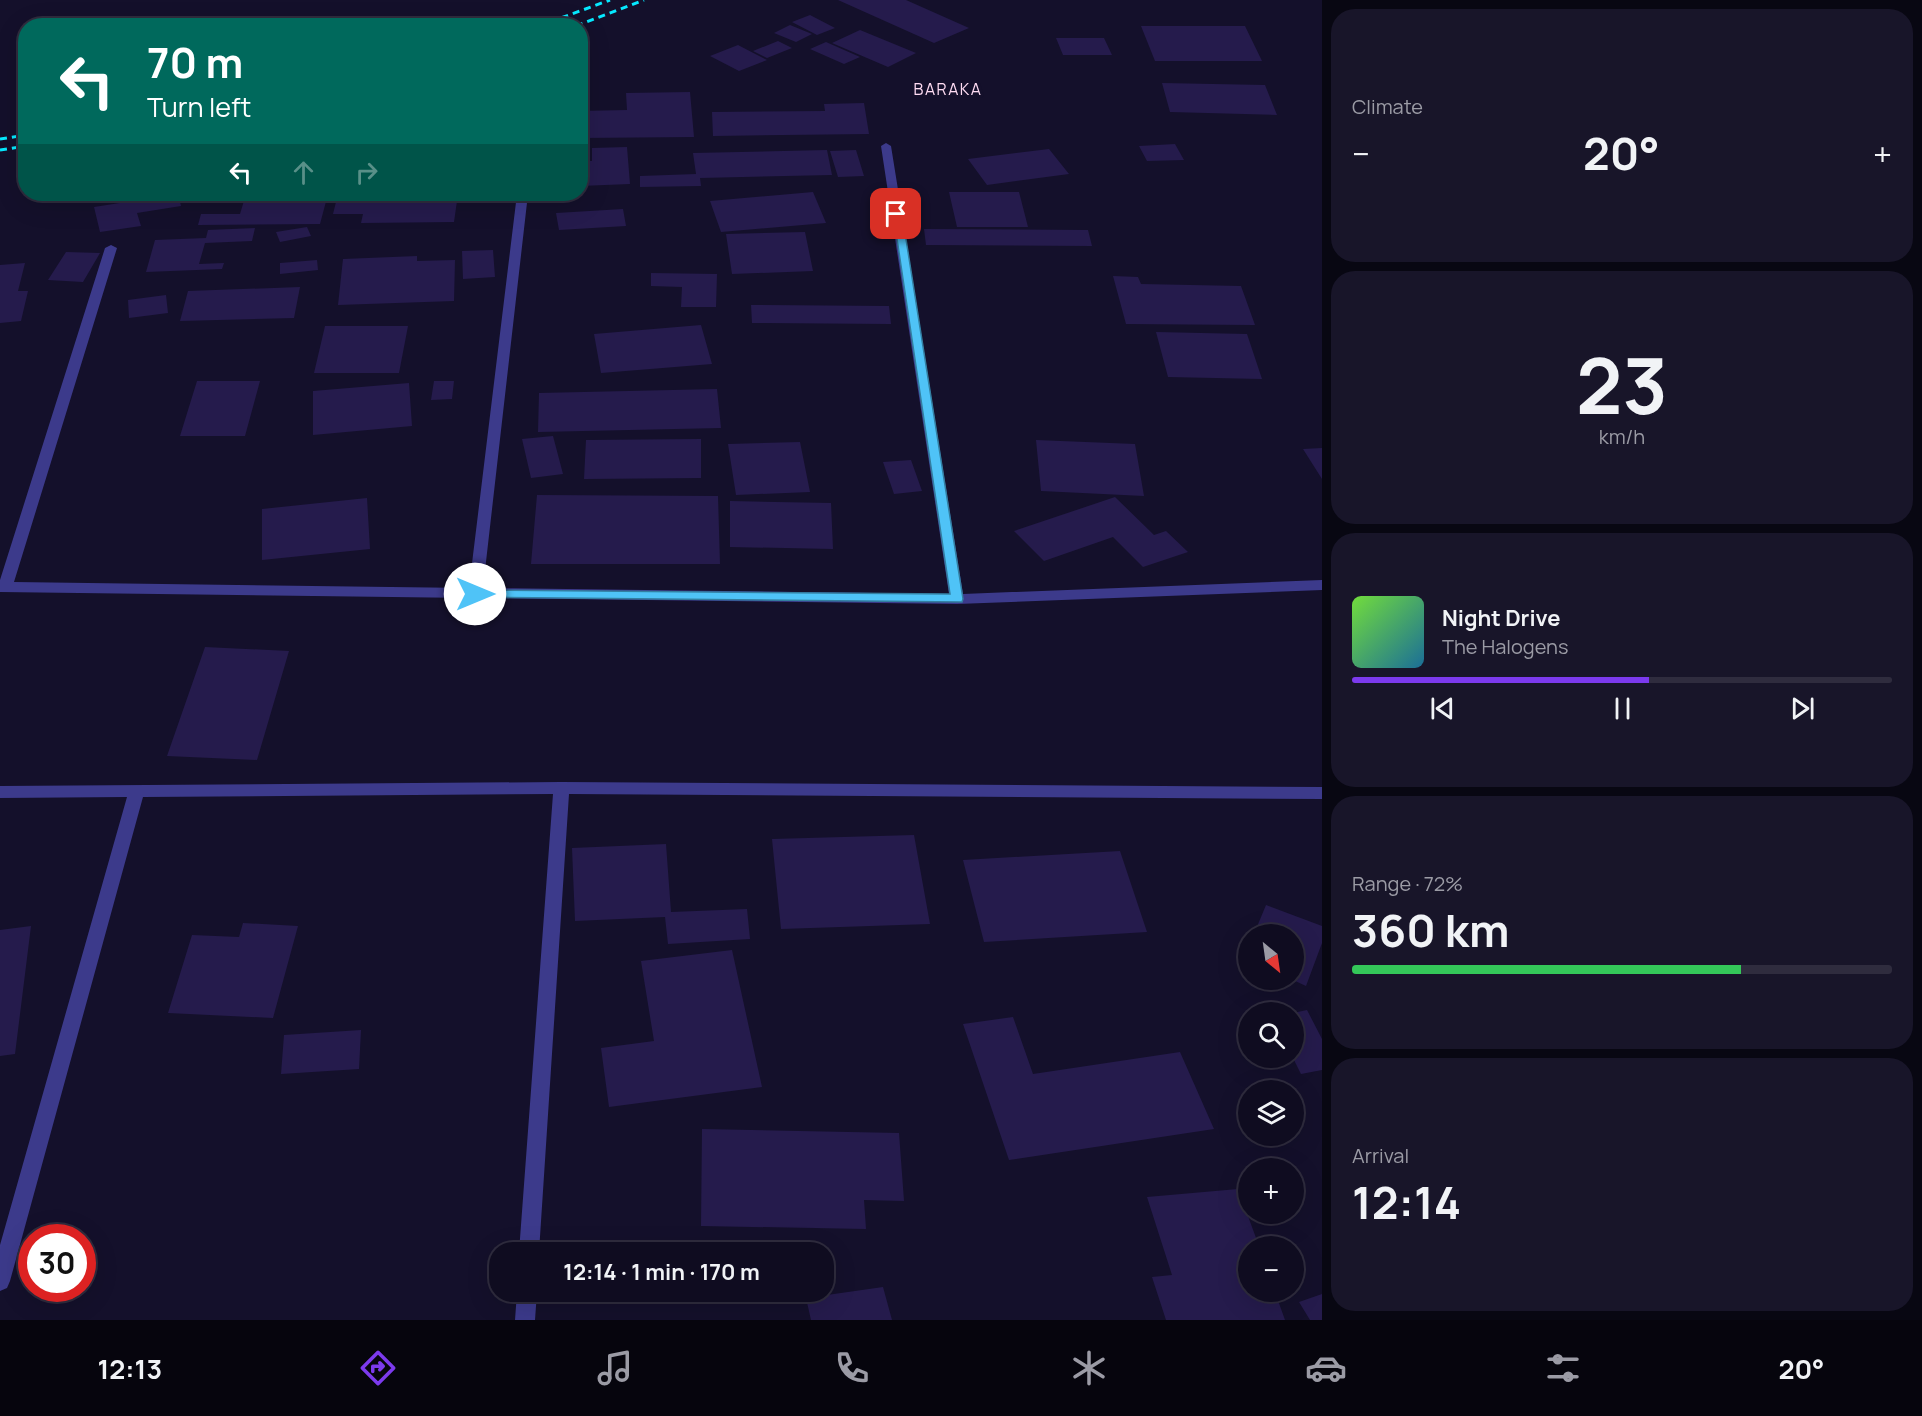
<!DOCTYPE html>
<meta charset="utf-8">
<style>
body{margin:0;font-family:Manrope,sans-serif;background:#181529;color:#f1f3f6;height:100vh;display:flex;flex-direction:column;font-size:22px;white-space:nowrap}
*{box-sizing:border-box;margin:0}
p{font-size:20px;color:#9b9ba5}
.icon{flex:none;width:33px;height:33px;fill:none;stroke:currentColor;stroke-width:2;stroke-linecap:round;stroke-linejoin:round}
.map{position:relative;flex:1;overflow:hidden}
.sheet{display:flex;flex-direction:column;gap:9px;padding:9px;background:#080712;width:600px}
.sheet>*{flex:none}
.banner{position:absolute;left:18px;top:18px;width:570px;height:183px;border-radius:24px;box-shadow:0 6px 24px #0002,0 0 0 2px #2f2c3e;background:#00695c;color:#fff;overflow:hidden}
.needle{width:39px;rotate:151deg}
.buttons{position:absolute;left:1238px;top:924px;display:grid;gap:12px}
.buttons a{display:grid;place-items:center;width:66px;height:66px;border-radius:50%;background:#0f0c20;box-shadow:0 6px 24px #0002,0 0 0 2px #2f2c3e;font-size:30px}
.speed{position:absolute;left:18px;top:1224px;display:flex;gap:12px;font-size:30px;font-weight:700;text-align:center}
.speed>*{display:grid;place-content:center;width:78px;height:78px;border-radius:50%;background:#0f0c20;box-shadow:0 6px 24px #0002,0 0 0 2px #2f2c3e;line-height:1}
.speed .limit{border:9px solid #d22;background:#fff;color:#111}
.pin{position:absolute;display:grid;place-items:center;width:51px;height:51px;color:#fff;margin:-26px;border-radius:12px;box-shadow:0 3px 9px #0006}
.me{position:absolute;width:66px;margin:-33px;rotate:90deg;stroke-linejoin:round;filter:drop-shadow(0 0 4px #0008)}
.turn{display:flex;align-items:center;gap:21px;height:126px;padding:0 30px;font-size:27px}
.turn .icon{width:78px;height:78px;stroke-width:2.5}
.turn b{display:block;font-size:42px;line-height:51px}
.lanes{display:flex;align-items:center;height:57px;padding:0 30px;background:#0003;justify-content:center;gap:30px;direction:ltr}
.lanes .off{opacity:.35}
.big{font-size:45px;font-weight:700;line-height:1.1}
.sheet .widget{flex:1;display:flex;flex-direction:column;justify-content:center;gap:9px;min-width:0;padding:0 21px;border-radius:24px;background:#181529}
.sheet .dial{align-items:center;gap:0}
.dial b{font-size:78px;line-height:1}
.song{display:flex;align-items:center;gap:18px}
.cover{width:72px;height:72px;border-radius:9px;background:linear-gradient(135deg,hsl(100 70% 55%),hsl(200 70% 35%))}
.played{height:6px;border-radius:3px;background:linear-gradient(90deg,#7c3aed 55%,#2f2c3e 55%)}
.keys{display:flex;justify-content:space-around;direction:ltr}
.heat{display:flex;justify-content:space-between;align-items:center;font-size:33px;direction:ltr}
.charge{height:9px;border-radius:4px;background:linear-gradient(90deg,#34c759 72%,#2f2c3e 0)}
.trip{position:absolute;left:489px;top:1242px;width:345px;height:60px;border-radius:24px;background:#0f0c20;box-shadow:0 6px 24px #0002,0 0 0 2px #2f2c3e;font-weight:700;line-height:60px;text-align:center}
.tab-bar{display:flex;height:96px;justify-content:space-around;align-items:center;background:#06050d;color:#9b9ba5}
.tab-bar .icon{width:42px;height:42px}
.tab-bar .current{color:#7c3aed}
.tab-bar b{font-size:27px;color:#f1f3f6}
main{display:flex;flex:1;min-height:0}
.map>svg:first-child{display:block}
.building{fill:#251b4c}
.lines{fill:none;stroke-linecap:round;stroke-linejoin:round}
.minor{fill:#3c3a8b;fill-rule:evenodd}
.rail{stroke:#06e9ff;stroke-width:3;stroke-dasharray:7 5;stroke-linecap:butt}
.route{fill:#4fc3f7;stroke:#337fa1;stroke-width:1.5}
.labels{text-anchor:middle;stroke-width:6;stroke-linejoin:round;paint-order:stroke}
.far-quarter-label{font-size:16px;letter-spacing:1.5px;fill:#ffdcf3;stroke:#14102b}
</style>
<main>
<div class="map">
<svg width="1322" height="1320" viewBox="0 0 1322 1320">
<rect width="100%" height="100%" fill="#14102b"/>
<!-- building -->
<path class="building" d="M 838,0 L 906,0 L 969,28 L 934,43 Z
M 810,15 L 835,28 L 817,35 L 792,22 Z
M 790,25 L 812,34 L 796,42 L 774,33 Z
M 1141,26 L 1245,26 L 1262,61 L 1155,61 Z
M 860,30 L 916,53 L 888,67 L 832,43 Z
M 1056,38 L 1104,38 L 1112,55 L 1063,55 Z
M 778,41 L 792,48 L 767,58 L 753,51 Z
M 826,42 L 860,57 L 844,64 L 810,49 Z
M 738,45 L 767,60 L 739,71 L 710,56 Z
M 1162,83 L 1265,85 L 1277,115 L 1170,112 Z
M 690,92 L 694,137 L 580,138 L 580,111 L 627,110 L 626,93 Z
M 864,103 L 869,134 L 713,136 L 712,112 L 825,111 L 824,104 Z
M 1175,144 L 1184,160 L 1147,161 L 1139,146 Z
M 627,147 L 630,184 L 580,186 L 580,161 L 592,161 L 592,148 Z
M 1049,149 L 1069,174 L 987,185 L 968,159 Z
M 827,150 L 832,175 L 700,178 L 701,186 L 640,187 L 640,176 L 696,174 L 693,153 Z
M 856,150 L 864,176 L 838,177 L 830,151 Z
M 813,192 L 826,223 L 721,232 L 710,201 Z
M 949,192 L 1019,192 L 1028,227 L 957,227 Z
M 178,194 L 181,206 L 137,213 L 141,226 L 100,232 L 94,207 Z
M 187,194 L 224,194 L 225,196 L 191,203 Z
M 246,194 L 328,194 L 320,224 L 198,225 L 201,214 L 240,214 Z
M 338,194 L 458,194 L 454,222 L 361,223 L 363,214 L 333,214 Z
M 623,209 L 626,226 L 559,230 L 556,213 Z
M 307,227 L 311,236 L 280,242 L 276,232 Z
M 255,228 L 252,241 L 205,243 L 199,264 L 224,263 L 222,269 L 146,272 L 155,240 L 206,238 L 208,230 Z
M 924,229 L 1088,230 L 1092,246 L 926,245 Z
M 805,232 L 813,271 L 732,274 L 726,234 Z
M 493,250 L 495,277 L 463,279 L 462,251 Z
M 66,252 L 100,253 L 83,282 L 48,280 Z
M 417,256 L 417,261 L 455,260 L 454,301 L 338,305 L 343,259 Z
M 317,260 L 318,270 L 280,274 L 280,263 Z
M 25,263 L 18,291 L 28,291 L 21,321 L 0,323 L 0,265 Z
M 651,273 L 717,274 L 716,307 L 681,307 L 682,287 L 651,286 Z
M 1113,276 L 1138,277 L 1141,284 L 1241,286 L 1255,325 L 1126,324 Z
M 300,287 L 294,318 L 180,321 L 188,291 Z
M 166,295 L 168,313 L 129,318 L 128,300 Z
M 751,305 L 889,306 L 891,324 L 752,323 Z
M 701,325 L 712,364 L 601,373 L 594,334 Z
M 325,326 L 408,326 L 399,373 L 314,373 Z
M 1156,332 L 1247,334 L 1262,379 L 1168,377 Z
M 197,381 L 260,381 L 245,436 L 180,436 Z
M 434,381 L 454,381 L 452,399 L 431,400 Z
M 409,383 L 412,426 L 313,435 L 313,391 Z
M 717,389 L 721,428 L 538,432 L 539,393 Z
M 553,436 L 563,474 L 531,478 L 522,439 Z
M 701,439 L 701,478 L 584,479 L 586,440 Z
M 1036,440 L 1135,444 L 1144,496 L 1041,491 Z
M 800,442 L 810,492 L 736,495 L 728,444 Z
M 1322,448 L 1322,479 L 1303,449 Z
M 911,460 L 922,491 L 894,494 L 883,462 Z
M 537,495 L 718,496 L 720,564 L 531,564 Z
M 1115,497 L 1154,535 L 1166,531 L 1188,552 L 1143,567 L 1113,537 L 1044,561 L 1014,531 Z
M 367,498 L 370,549 L 262,560 L 262,509 Z
M 730,501 L 831,503 L 833,549 L 730,547 Z
M 205,647 L 289,651 L 257,760 L 167,756 Z
M 914,835 L 930,924 L 781,929 L 772,839 Z
M 666,844 L 671,912 L 747,909 L 750,939 L 668,944 L 665,917 L 575,921 L 572,848 Z
M 1120,851 L 1147,932 L 984,942 L 963,860 Z
M 1266,905 L 1322,926 L 1322,943 L 1306,986 L 1293,980 L 1293,934 L 1254,934 Z
M 243,923 L 298,926 L 273,1018 L 168,1013 L 192,935 L 239,937 Z
M 31,926 L 15,1054 L 0,1056 L 0,930 Z
M 732,950 L 762,1087 L 609,1107 L 601,1048 L 654,1041 L 641,961 Z
M 1307,1010 L 1322,1039 L 1322,1070 L 1301,1074 L 1293,1058 L 1293,1013 Z
M 1013,1017 L 1033,1074 L 1180,1052 L 1214,1129 L 1009,1160 L 963,1024 Z
M 361,1030 L 359,1069 L 281,1074 L 284,1035 Z
M 702,1129 L 899,1133 L 904,1201 L 864,1200 L 866,1229 L 701,1226 Z
M 1238,1189 L 1259,1246 L 1248,1246 L 1248,1292 L 1275,1292 L 1285,1320 L 1166,1320 L 1152,1277 L 1172,1275 L 1147,1197 Z
M 883,1287 L 892,1320 L 811,1320 L 806,1298 Z
M 1322,1294 L 1322,1320 L 1310,1320 L 1299,1302 Z"/>
<g class="lines">
<!-- minor -->
<path class="minor" d="M 886,143 L 891,146 L 963,594 L 1322,580 L 1322,590 L 957,604 L 0,592 L 0,580 L 105,248 L 111,245 L 117,248 L 14,582 L 469,588 L 517,194 L 528,194 L 483,588 L 949,594 L 881,146 Z
M 561,782 L 1322,787 L 1322,799 L 569,794 L 539,1252 L 519,1252 L 553,794 L 143,797 L 10,1281 L 7,1288 L 0,1291 L 0,1245 L 127,797 L 0,798 L 0,786 Z
M 517,1292 L 537,1292 L 535,1320 L 515,1320 Z"/>
<!-- rail -->
<path class="rail" d="M 539,26 L 610,0
M 576,26 L 644,0
M 0,139 L 26,135
M 0,150 L 26,146"/>
</g>
<!-- route -->
<path class="route" d="M 893,212 L 902,214 L 963,599 L 962,602 L 470,597 L 468,594 L 475,590 L 950,594 Z"/>
<g class="labels">
<!-- far-quarter labels -->
<g class="far-quarter-label">
<text x="948" y="95">BARAKA</text>
</g>
</g>
</svg>
<div class="buttons">
<a><svg class="needle" viewBox="-14 -14 28 28"><path d="M0-13l5 13h-10z" fill="#e53935"/><path d="M0 13l5-13h-10z" fill="#9b9ba5"/></svg></a>
<a><svg class="icon" aria-label="search" viewBox="0 0 24 24"><circle cx="10" cy="10" r="6"/><path d="M15 15l6 6"/></svg></a>
<a><svg class="icon" aria-label="layers" viewBox="0 0 24 24"><path d="M12 4l9 5-9 5-9-5zM3 14l9 5 9-5"/></svg></a>
<a>+</a>
<a>−</a>
</div>
<div class="speed"><div class="limit">30</div></div>
<div class="pin" style="left:896px;top:214px;background:#d93025"><svg class="icon" aria-label="arrive" viewBox="0 0 24 24"><path d="M6 21V4h12l-3 4 3 4H6"/></svg></div>
<svg class="me" style="left:475px;top:594px" viewBox="-20 -20 40 40"><circle r="19" fill="#fff"/><path d="M0-13L10 11 0 6-10 11z" fill="#4fc3f7"/></svg>
<div class="trip">12:14 · 1 min · 170 m</div>
<div class="banner">
<div class="turn"><svg class="icon" aria-label="left" viewBox="0 0 24 24"><path d="M17 20v-9H6M10 6l-5 5 5 5"/></svg><div><b>70 m</b>Turn left</div></div>
<div class="lanes"><svg class="icon" aria-label="left" viewBox="0 0 24 24"><path d="M17 20v-9H6M10 6l-5 5 5 5"/></svg><svg class="icon off" aria-label="ahead" viewBox="0 0 24 24"><path d="M12 20V5M6 11l6-6 6 6"/></svg><svg class="icon off" aria-label="right" viewBox="0 0 24 24"><path d="M7 20v-9h11M14 6l5 5-5 5"/></svg></div>
</div>
</div>
<section class="sheet">
<div class="widget"><p>Climate</p>
<div class="heat"><a>−</a><b class="big">20°</b><a>+</a></div>
</div>
<div class="widget dial"><b>23</b><p>km/h</p></div>
<div class="widget">
<div class="song"><i class="cover"></i><div><b>Night Drive</b><p>The Halogens</p></div></div>
<div class="played"></div>
<div class="keys"><svg class="icon" aria-label="previous" viewBox="0 0 24 24"><path d="M18 5L8 12l10 7zM5 5v14"/></svg><svg class="icon" aria-label="pause" viewBox="0 0 24 24"><path d="M8 5v14M16 5v14"/></svg><svg class="icon" aria-label="next" viewBox="0 0 24 24"><path d="M6 5l10 7-10 7zM19 5v14"/></svg></div>
</div>
<div class="widget"><p>Range · 72%</p><b class="big">360 km</b><div class="charge"></div></div>
<div class="widget"><p>Arrival</p><b class="big">12:14</b></div>
</section>
</main>
<nav class="tab-bar">
<b>12:13</b>
<svg class="icon current" aria-label="directions" viewBox="0 0 24 24"><path d="M12 3l9 9-9 9-9-9zM9 14v-3h6M13 9l2 2-2 2"/></svg>
<svg class="icon" aria-label="music" viewBox="0 0 24 24"><path d="M9 18V5l10-2v13"/><circle cx="6" cy="18" r="3"/><circle cx="16" cy="16" r="3"/></svg>
<svg class="icon" aria-label="phone" viewBox="0 0 24 24"><path d="M5 4h4l2 5-3 2q2 4 5 5l2-3 5 2v4C11 20 4 13 5 4z"/></svg>
<svg class="icon" aria-label="climate" viewBox="0 0 24 24"><path d="M12 3v18M4 7l16 10M4 17L20 7"/></svg>
<svg class="icon" aria-label="car" viewBox="0 0 24 24"><path d="M5 17H2v-5l4-1 3-4h7l3 4 3 1v5h-3M9 17h6M6 11h13"/><circle cx="7" cy="17" r="2"/><circle cx="17" cy="17" r="2"/></svg>
<svg class="icon" aria-label="filters" viewBox="0 0 24 24"><path d="M4 7h16M4 17h16"/><circle cx="9" cy="7" r="2"/><circle cx="15" cy="17" r="2"/></svg>
<b>20°</b>
</nav>
